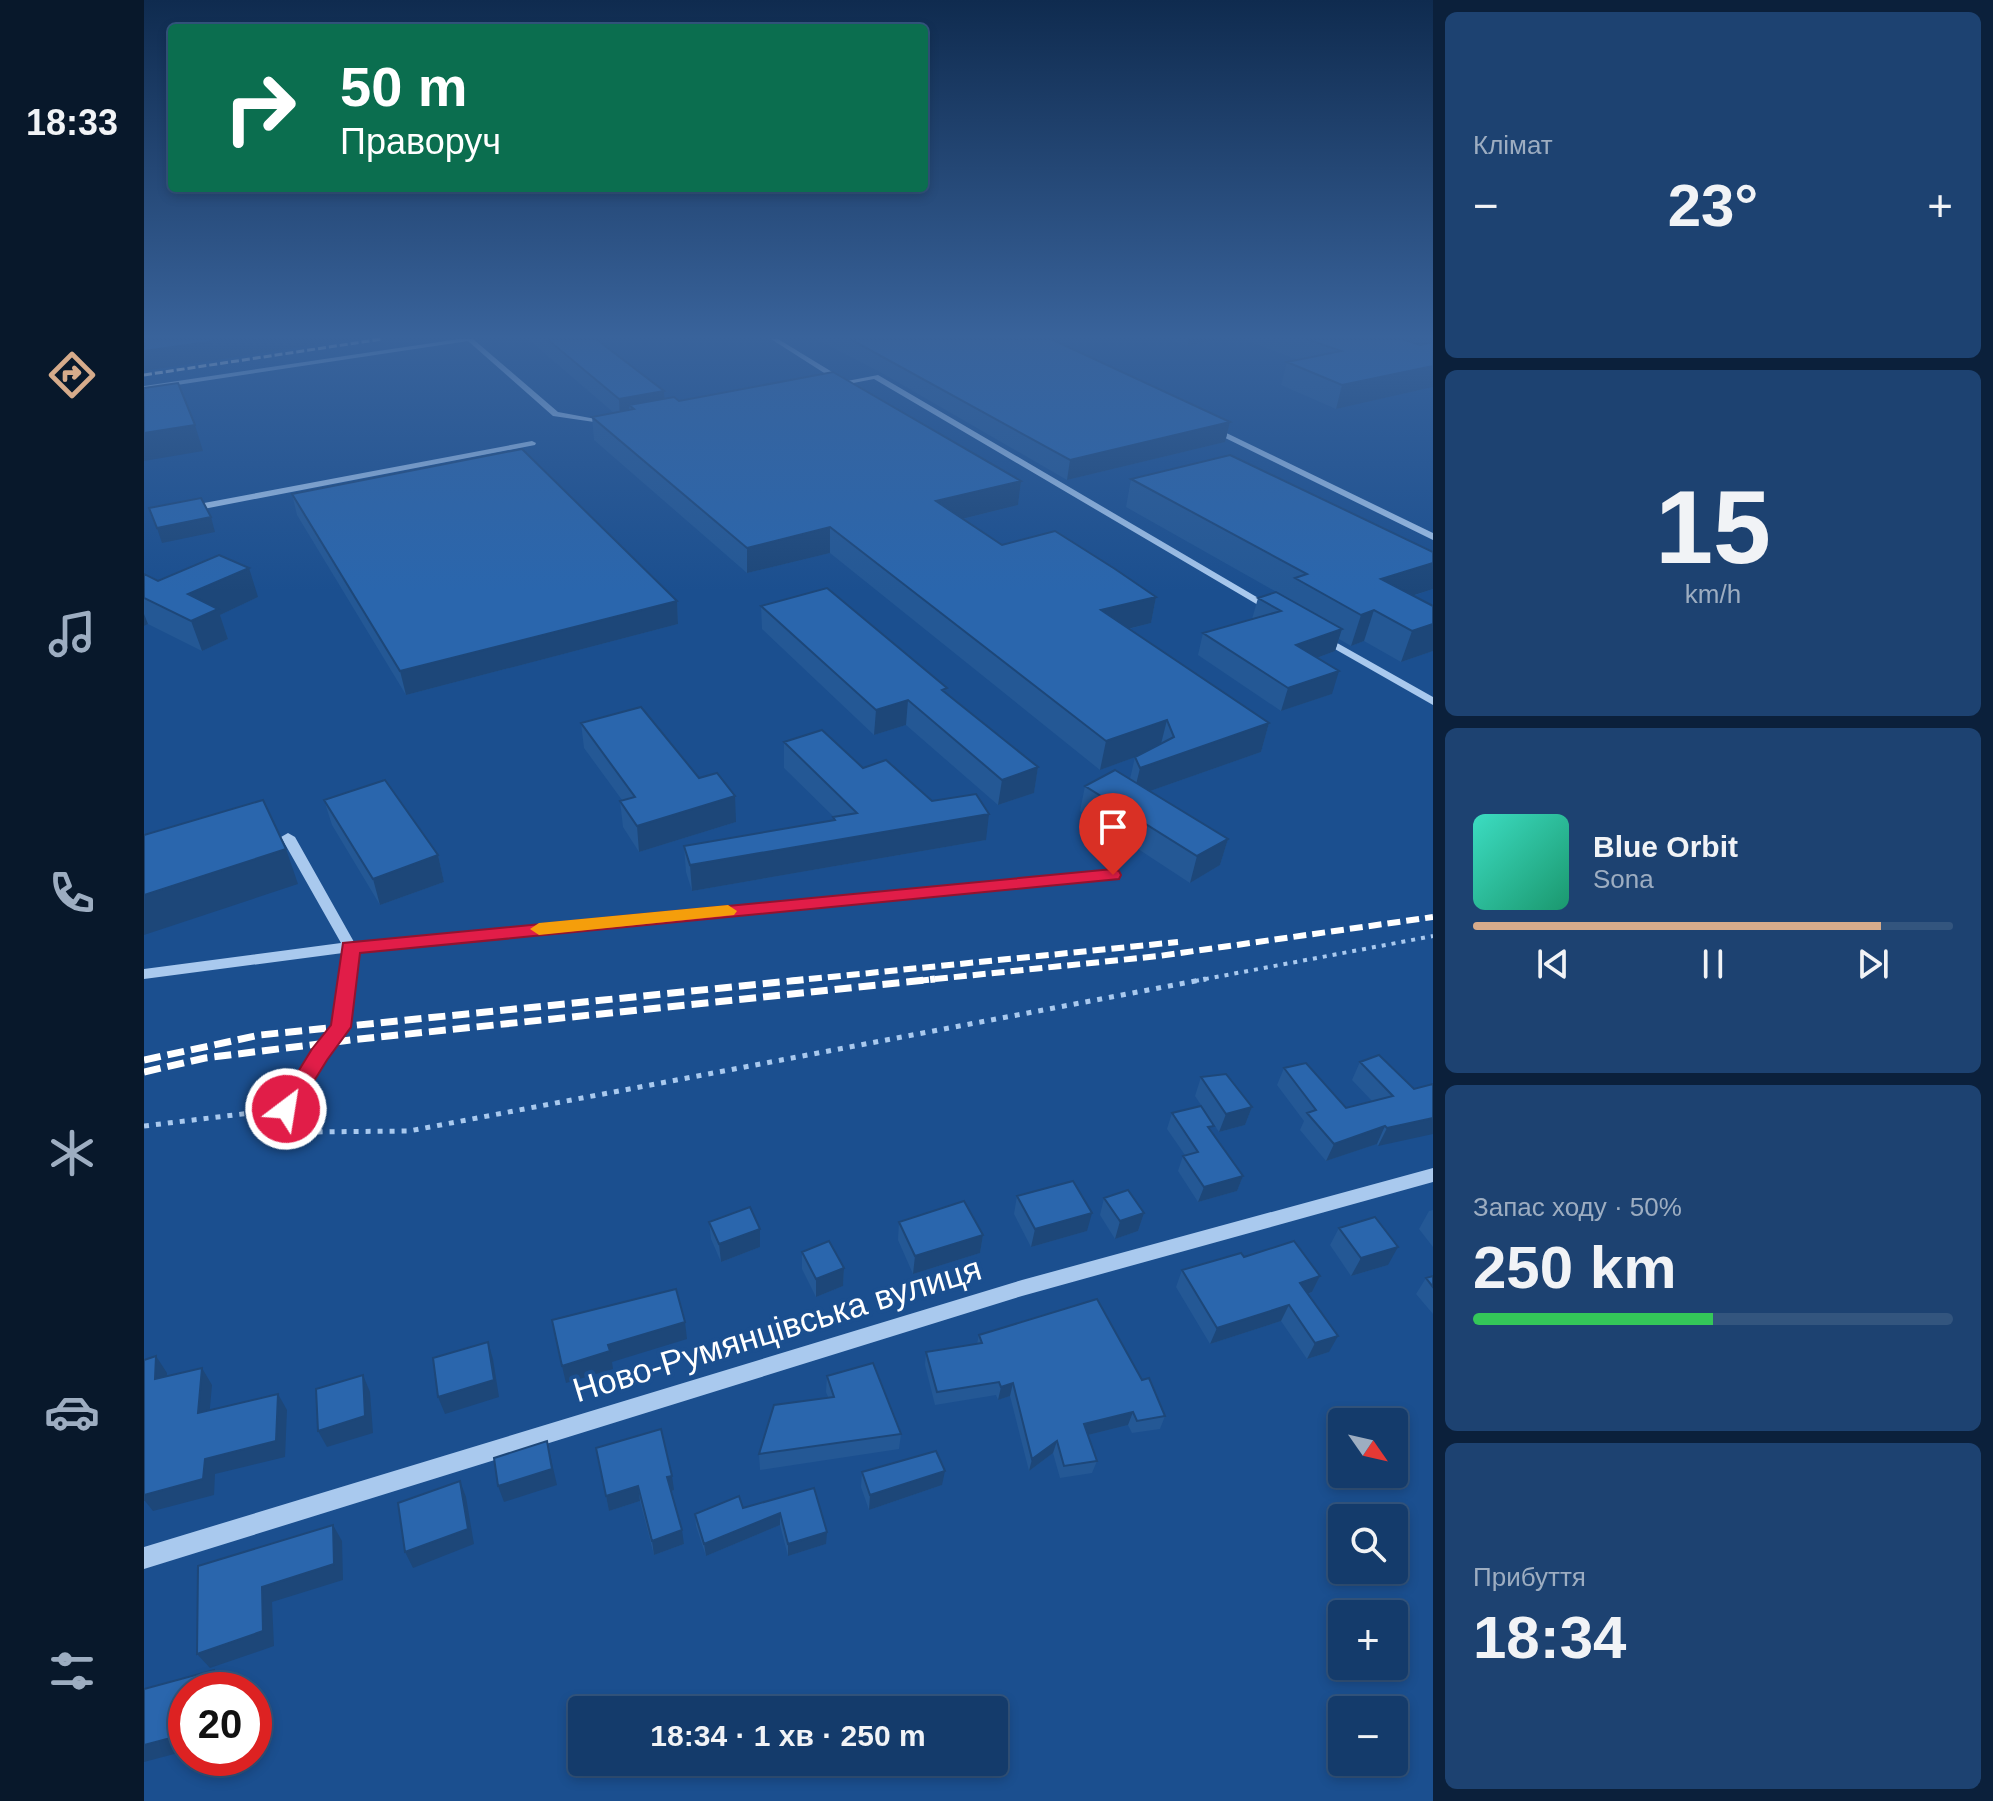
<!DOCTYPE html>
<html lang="uk">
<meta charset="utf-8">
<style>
body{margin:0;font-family:Helvetica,sans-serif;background:#1d4271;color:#f1f3f6;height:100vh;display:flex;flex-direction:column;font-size:30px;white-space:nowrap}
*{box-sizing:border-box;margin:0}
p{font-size:26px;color:#9dadc1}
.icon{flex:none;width:44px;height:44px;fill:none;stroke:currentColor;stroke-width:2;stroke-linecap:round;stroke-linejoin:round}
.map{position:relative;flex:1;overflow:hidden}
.drawer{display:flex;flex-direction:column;gap:12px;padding:12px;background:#0b203b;width:560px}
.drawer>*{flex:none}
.banner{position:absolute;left:24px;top:24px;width:760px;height:168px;border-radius:8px;box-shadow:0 4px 12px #0003,0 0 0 2px #33557e;background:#0b6e4f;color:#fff;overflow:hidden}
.needle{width:52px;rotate:124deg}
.tools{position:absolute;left:1184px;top:1408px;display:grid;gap:16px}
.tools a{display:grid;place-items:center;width:80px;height:80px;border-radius:8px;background:#143b6b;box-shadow:0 4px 12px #0003,0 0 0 2px #33557e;font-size:40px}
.speed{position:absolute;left:24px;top:1672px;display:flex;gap:16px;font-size:40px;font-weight:700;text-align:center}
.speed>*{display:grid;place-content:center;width:104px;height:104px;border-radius:50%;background:#143b6b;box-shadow:0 4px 12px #0003,0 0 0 2px #33557e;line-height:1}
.speed .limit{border:12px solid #d22;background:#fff;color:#111}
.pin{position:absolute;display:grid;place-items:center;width:68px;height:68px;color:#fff;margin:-82px -34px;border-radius:50% 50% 50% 0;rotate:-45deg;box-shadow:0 0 8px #0007}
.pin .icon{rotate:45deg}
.me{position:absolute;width:88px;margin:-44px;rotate:31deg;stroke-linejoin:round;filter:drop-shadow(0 0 6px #0008)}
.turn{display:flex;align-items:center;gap:28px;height:168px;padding:0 40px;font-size:36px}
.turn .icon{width:104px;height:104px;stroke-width:2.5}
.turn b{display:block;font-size:56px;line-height:68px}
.big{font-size:60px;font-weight:700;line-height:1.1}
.drawer .tile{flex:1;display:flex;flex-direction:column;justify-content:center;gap:12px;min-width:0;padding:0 28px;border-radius:12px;background:#1d4271}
.drawer .dial{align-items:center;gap:0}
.dial b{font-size:104px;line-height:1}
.song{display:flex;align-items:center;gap:24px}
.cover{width:96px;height:96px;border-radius:12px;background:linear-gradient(135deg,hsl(170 70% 55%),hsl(160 70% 35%))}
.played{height:8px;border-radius:4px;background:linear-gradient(90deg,#d6ab8b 85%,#33557e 85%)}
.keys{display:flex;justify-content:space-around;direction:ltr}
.heat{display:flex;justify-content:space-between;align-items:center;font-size:44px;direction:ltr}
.charge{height:12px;border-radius:6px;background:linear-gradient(90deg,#34c759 50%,#33557e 0)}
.trip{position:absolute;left:424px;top:1696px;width:440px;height:80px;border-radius:8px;background:#143b6b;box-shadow:0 4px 12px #0003,0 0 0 2px #33557e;font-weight:700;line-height:80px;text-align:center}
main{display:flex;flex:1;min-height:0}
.dock{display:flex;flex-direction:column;width:144px;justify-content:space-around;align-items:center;background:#08182b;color:#9dadc1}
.dock .icon{width:56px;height:56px}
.dock .active{color:#d6ab8b}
.dock b{font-size:36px;color:#f1f3f6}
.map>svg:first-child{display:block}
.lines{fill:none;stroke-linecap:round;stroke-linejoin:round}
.path-far1{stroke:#a9c9ee;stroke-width:4;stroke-dasharray:4 6;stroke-linecap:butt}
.path{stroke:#a9c9ee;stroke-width:5;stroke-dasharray:5 7;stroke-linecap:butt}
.minor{fill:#a9c9ee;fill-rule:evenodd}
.rail-far2{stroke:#fff;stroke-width:3;stroke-dasharray:8 3;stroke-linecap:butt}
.rail-far1{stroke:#fff;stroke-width:6;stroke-dasharray:13 6;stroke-linecap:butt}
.rail{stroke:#fff;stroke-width:7;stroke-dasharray:17 7;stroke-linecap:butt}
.wall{fill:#245895}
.shaded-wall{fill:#1d4779}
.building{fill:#2a66ad;stroke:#1d4779;stroke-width:2}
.route{fill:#e11d48;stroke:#92132f;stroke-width:2}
.slow{fill:#f59e0b}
.labels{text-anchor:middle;stroke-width:8;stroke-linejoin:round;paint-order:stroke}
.near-street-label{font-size:34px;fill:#fff;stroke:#1b4f8f}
</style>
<main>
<nav class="dock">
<b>18:33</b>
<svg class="icon active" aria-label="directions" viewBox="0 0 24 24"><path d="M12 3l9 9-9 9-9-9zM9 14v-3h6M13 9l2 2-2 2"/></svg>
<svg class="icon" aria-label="music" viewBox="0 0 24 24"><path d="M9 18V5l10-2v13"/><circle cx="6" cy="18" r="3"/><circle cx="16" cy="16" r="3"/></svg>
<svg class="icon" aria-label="phone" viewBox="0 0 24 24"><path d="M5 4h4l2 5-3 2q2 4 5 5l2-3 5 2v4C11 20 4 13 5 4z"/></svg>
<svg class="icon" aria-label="climate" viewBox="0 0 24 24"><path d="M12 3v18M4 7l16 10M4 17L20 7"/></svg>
<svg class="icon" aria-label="car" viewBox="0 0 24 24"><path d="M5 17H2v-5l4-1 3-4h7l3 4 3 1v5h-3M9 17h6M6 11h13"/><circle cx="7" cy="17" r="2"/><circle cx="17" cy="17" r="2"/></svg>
<svg class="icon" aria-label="filters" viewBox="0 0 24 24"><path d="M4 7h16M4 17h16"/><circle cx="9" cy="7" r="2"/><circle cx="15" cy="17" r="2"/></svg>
</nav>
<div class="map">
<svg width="1289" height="1801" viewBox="0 0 1289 1801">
<rect width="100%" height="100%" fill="#1b4f8f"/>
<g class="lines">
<!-- path-far1 -->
<path class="path-far1" d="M 1051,981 L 1289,936"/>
<!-- path -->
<path class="path" d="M 154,1123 L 161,1132 L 265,1131 L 1062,979
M 0,1126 L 123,1111"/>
<!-- minor -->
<path class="minor" d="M 315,339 L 329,339 L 414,412 L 468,422 L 464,424 L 409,416 L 324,341 L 0,390 L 0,386 Z
M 627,339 L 634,339 L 703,381 L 734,375 L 1135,610 L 1126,612 L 730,379 L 699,385 Z
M 1068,426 L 1289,533 L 1289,540 L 1065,430 L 1064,428 Z
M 388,441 L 392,443 L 391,445 L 44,512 L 40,509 L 44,506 Z
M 1179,635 L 1289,697 L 1289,705 L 1175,640 L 1175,636 Z
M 144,833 L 151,837 L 210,942 L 969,871 L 976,875 L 969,879 L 214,951 L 215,962 L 205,1027 L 181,1058 L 148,1114 L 142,1116 L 136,1114 L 134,1109 L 169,1050 L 189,1025 L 201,962 L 199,953 L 0,979 L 0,969 L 197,943 L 137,837 Z
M 1289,1168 L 1289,1182 L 878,1296 L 0,1569 L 0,1547 L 878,1280 Z"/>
<!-- rail-far2 -->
<path class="rail-far2" d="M 0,375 L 238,339"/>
<!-- rail-far1 -->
<path class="rail-far1" d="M 646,981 L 1034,942
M 772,981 L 1015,956 L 1289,917"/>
<!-- rail -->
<path class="rail" d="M 0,1060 L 116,1035 L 666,979
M 0,1072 L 61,1058 L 207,1040 L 791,979"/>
</g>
<!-- wall -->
<path class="wall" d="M 384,339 L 452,339 L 520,399 L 535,401 L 877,481 L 874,505 L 819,519 L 858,545 L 1012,597 L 1007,623 L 985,629 L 1125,723 L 1117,752 L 1006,791 L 1084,839 L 1076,865 L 1046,883 L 936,811 L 941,786 L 986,779 L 991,757 L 956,770 L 686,553 L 603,573 L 450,440 L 448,417 L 470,413 Z
M 672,339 L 907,339 L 1086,422 L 1081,442 L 923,480 L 736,372 Z
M 1025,339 L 1076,339 L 1043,346 Z
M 1099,339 L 1258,339 L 1276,345 L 1289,342 L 1289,387 L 1192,409 L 1137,385 L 1143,362 L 1154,360 Z
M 987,479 L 1289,589 L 1269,596 L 1289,606 L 1289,651 L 1257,662 L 1220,641 L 1207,646 L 1195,639 L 1191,651 L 1173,658 L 1188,694 L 1137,711 L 1054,655 L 1059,633 L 1108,619 L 1114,598 L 1145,599 L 982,507 Z
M 148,494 L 533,601 L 534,624 L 262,695 L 153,515 Z
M 0,574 L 14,581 L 114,597 L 76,615 L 84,639 L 58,651 L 4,624 L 0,626 Z
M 617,606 L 803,693 L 894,767 L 890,793 L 854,805 L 762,725 L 730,735 L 618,629 Z
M 437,723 L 555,778 L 592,822 L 495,852 L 479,827 L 476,801 L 478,800 L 440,748 Z
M 640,742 L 719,768 L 788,801 L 842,840 L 548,891 L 542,872 L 540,846 L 689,820 L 690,817 L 640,768 Z
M 180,800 L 294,855 L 300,882 L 236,905 L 188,825 Z
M 1216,1062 L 1270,1089 L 1234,1146 L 1233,1144 L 1182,1161 L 1156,1130 L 1160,1121 L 1133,1085 L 1140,1068 L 1202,1108 L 1228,1101 L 1208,1080 Z
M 1057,1077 L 1108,1107 L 1101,1125 L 1075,1132 L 1051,1096 Z
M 1028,1113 L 1068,1132 L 1099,1176 L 1093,1191 L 1054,1202 L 1034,1171 L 1039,1156 L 1041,1155 L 1023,1129 Z
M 873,1196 L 943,1231 L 887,1247 L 870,1214 Z
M 960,1198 L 1000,1213 L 994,1231 L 971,1239 L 956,1215 Z
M 1289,1210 L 1289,1247 L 1275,1229 L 1285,1211 Z
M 565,1222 L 616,1247 L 577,1262 L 567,1239 Z
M 755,1222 L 839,1235 L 836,1253 L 769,1274 L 754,1240 Z
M 1195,1228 L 1244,1265 L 1207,1276 L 1186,1245 Z
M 658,1252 L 700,1268 L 699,1286 L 672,1297 L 658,1269 Z
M 1100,1257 L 1176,1276 L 1168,1292 L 1164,1294 L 1185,1352 L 1163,1359 L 1137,1321 L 1066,1344 L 1032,1287 L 1038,1270 Z
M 1289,1276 L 1289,1314 L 1272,1294 L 1282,1278 Z
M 835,1335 L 998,1380 L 1021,1416 L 1016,1429 L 988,1433 L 984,1425 L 944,1435 L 953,1461 L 948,1473 L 916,1478 L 909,1453 L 885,1471 L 866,1396 L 854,1400 L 852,1395 L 791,1405 L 781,1365 L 782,1352 L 833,1344 Z
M 683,1376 L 757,1434 L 755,1449 L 616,1470 L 615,1454 L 684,1397 L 682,1392 Z
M 452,1448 L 530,1490 L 527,1491 L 540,1544 L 510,1555 L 496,1501 L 465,1511 Z
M 718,1472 L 798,1485 L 725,1510 L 717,1487 Z
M 670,1488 L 682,1544 L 644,1556 L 636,1525 L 562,1556 L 552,1526 L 551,1514 L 599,1508 Z"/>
<!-- shaded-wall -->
<path class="shaded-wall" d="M 85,339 L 210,339 L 0,371 L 0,351 Z
M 1045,339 L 1076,339 L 1043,346 Z
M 1289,366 L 1289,387 L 1192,409 L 1198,385 Z
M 520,391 L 521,411 L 490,409 L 485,405 L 486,417 L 476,419 L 475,399 Z
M 1086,422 L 1081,442 L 923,480 L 926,460 Z
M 51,425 L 59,451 L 0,461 L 0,433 Z
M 877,481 L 874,505 L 790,526 L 792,501 Z
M 67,517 L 71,532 L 18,543 L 13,528 Z
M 686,527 L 686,553 L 603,573 L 603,548 Z
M 1289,563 L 1289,589 L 1227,609 L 1237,579 Z
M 105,568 L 114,597 L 76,615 L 84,639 L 58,651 L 47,621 L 44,594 Z
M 1012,597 L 1007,623 L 952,637 L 957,610 Z
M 533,601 L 534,624 L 262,695 L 256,671 Z
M 1230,610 L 1220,641 L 1207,646 L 1217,615 Z
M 0,614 L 4,624 L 0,626 Z
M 1289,624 L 1289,651 L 1257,662 L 1268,631 Z
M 1198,629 L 1191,651 L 1146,668 L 1152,645 Z
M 1195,671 L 1188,694 L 1137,711 L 1144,688 Z
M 764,700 L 762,725 L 730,735 L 732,710 Z
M 1023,720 L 1016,748 L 956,770 L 962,741 Z
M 1125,723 L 1117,752 L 989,797 L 996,768 Z
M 894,767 L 890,793 L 854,805 L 858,780 Z
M 591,796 L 592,822 L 495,852 L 493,826 Z
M 845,814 L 842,840 L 548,891 L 546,865 Z
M 1084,839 L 1076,865 L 1046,883 L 1053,856 Z
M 142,849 L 154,884 L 0,935 L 0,895 Z
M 294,855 L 300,882 L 236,905 L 229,879 Z
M 1108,1107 L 1101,1125 L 1075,1132 L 1082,1114 Z
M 1289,1118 L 1289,1134 L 1234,1146 L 1243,1128 Z
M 1241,1126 L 1233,1144 L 1182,1161 L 1190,1144 Z
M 1099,1176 L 1093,1191 L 1054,1202 L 1060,1187 Z
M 948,1213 L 943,1231 L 887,1247 L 891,1229 Z
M 1000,1213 L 994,1231 L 971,1239 L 976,1221 Z
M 616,1229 L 616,1247 L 577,1262 L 575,1244 Z
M 839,1235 L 836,1253 L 769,1274 L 771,1256 Z
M 1254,1247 L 1244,1265 L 1207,1276 L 1217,1258 Z
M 700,1268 L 699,1286 L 672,1297 L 672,1279 Z
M 1176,1276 L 1168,1292 L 1149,1299 L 1156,1283 Z
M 1145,1305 L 1137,1321 L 1066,1344 L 1073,1328 Z
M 541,1322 L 543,1339 L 468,1362 L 469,1369 L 422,1383 L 418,1366 L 464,1345 Z
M 1194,1336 L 1185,1352 L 1163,1359 L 1171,1343 Z
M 344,1342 L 349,1359 L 355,1397 L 301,1414 L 294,1397 Z
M 12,1356 L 23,1373 L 21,1395 L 11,1379 Z
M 58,1368 L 68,1385 L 64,1429 L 54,1413 Z
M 219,1375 L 226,1392 L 229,1433 L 183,1447 L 174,1431 Z
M 869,1383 L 866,1396 L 854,1400 L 857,1387 Z
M 134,1394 L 143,1410 L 141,1457 L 71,1474 L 70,1495 L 9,1511 L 1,1501 L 0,1501 L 0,1484 L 61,1459 Z
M 989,1412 L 984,1425 L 936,1437 L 940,1424 Z
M 403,1441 L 413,1485 L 360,1502 L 354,1486 Z
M 913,1441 L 909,1453 L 885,1471 L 888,1459 Z
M 801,1471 L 798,1485 L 725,1510 L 726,1495 Z
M 528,1476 L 530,1490 L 525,1492 L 523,1477 Z
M 316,1481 L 322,1497 L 330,1544 L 269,1568 L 261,1552 Z
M 494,1486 L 496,1501 L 465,1511 L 462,1496 Z
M 636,1513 L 636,1525 L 562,1556 L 560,1544 Z
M 189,1525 L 198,1541 L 199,1580 L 128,1602 L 130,1646 L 66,1668 L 53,1654 L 118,1587 Z
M 538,1530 L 540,1544 L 510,1555 L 508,1541 Z
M 683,1532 L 682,1544 L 644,1556 L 644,1544 Z
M 70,1670 L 82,1684 L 83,1690 L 71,1690 Z
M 34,1736 L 42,1744 L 42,1758 L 67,1758 L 47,1766 L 34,1753 L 0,1762 L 0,1745 Z"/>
<!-- building -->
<path class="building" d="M 0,339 L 85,339 L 0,351 Z
M 403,339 L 452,339 L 520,391 L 475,399 Z
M 706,339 L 907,339 L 1086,422 L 926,460 Z
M 1163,339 L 1258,339 L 1276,345 L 1289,342 L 1289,366 L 1198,385 L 1143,362 L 1197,351 Z
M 689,372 L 877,481 L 792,501 L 858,545 L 911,531 L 971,569 L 1012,597 L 957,610 L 1125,723 L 996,768 L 991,757 L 1030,737 L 1023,720 L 962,741 L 686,527 L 603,548 L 448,417 L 490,409 L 485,405 L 530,397 L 535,401 Z
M 34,383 L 51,425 L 0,433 L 0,388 Z
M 378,449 L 533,601 L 256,671 L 148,494 Z
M 1086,455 L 1289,552 L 1289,563 L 1237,579 L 1289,606 L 1289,624 L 1268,631 L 1230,610 L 1217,615 L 1151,578 L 1163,574 L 987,479 Z
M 57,498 L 67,517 L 13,528 L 5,508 Z
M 75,555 L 105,568 L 44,594 L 74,609 L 47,621 L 0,598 L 0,574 L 14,581 Z
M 683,588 L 803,688 L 798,690 L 894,767 L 858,780 L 764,700 L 732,710 L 617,606 Z
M 1132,592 L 1198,629 L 1152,645 L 1195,671 L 1144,688 L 1059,633 L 1137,611 L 1114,598 Z
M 497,707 L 555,778 L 573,773 L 591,796 L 493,826 L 476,801 L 491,797 L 437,723 Z
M 678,730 L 719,768 L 742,760 L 788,801 L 832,794 L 845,814 L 546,865 L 540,846 L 691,820 L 689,817 L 713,813 L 640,742 Z
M 971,770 L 1084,839 L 1053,856 L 941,786 Z
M 241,780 L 294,855 L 229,879 L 180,800 Z
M 119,800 L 142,849 L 0,895 L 0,835 Z
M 1235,1055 L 1270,1089 L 1289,1084 L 1289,1118 L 1243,1128 L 1241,1126 L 1190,1144 L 1163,1113 L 1172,1110 L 1140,1068 L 1162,1063 L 1202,1108 L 1249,1096 L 1216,1062 Z
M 1082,1074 L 1108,1107 L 1082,1114 L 1057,1077 Z
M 1057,1106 L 1070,1126 L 1064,1127 L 1099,1176 L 1060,1187 L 1039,1156 L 1054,1152 L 1028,1113 Z
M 929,1181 L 948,1213 L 891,1229 L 873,1196 Z
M 984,1190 L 1000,1213 L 976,1221 L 960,1198 Z
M 820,1201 L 839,1235 L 771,1256 L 755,1222 Z
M 606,1207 L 616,1229 L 575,1244 L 565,1222 Z
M 1231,1217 L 1254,1247 L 1217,1258 L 1195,1228 Z
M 685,1241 L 700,1268 L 672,1279 L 658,1252 Z
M 1150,1241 L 1176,1276 L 1156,1283 L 1194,1336 L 1171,1343 L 1145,1305 L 1073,1328 L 1038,1270 L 1097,1253 L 1100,1257 Z
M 1289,1276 L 1289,1287 L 1282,1278 Z
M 532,1289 L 541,1322 L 464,1345 L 466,1351 L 418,1366 L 408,1320 Z
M 953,1299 L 998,1380 L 1005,1378 L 1021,1416 L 993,1421 L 989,1412 L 940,1424 L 953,1461 L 920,1466 L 913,1441 L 888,1459 L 869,1383 L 857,1387 L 855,1382 L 793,1392 L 782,1352 L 838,1343 L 835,1335 Z
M 344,1342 L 350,1380 L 294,1397 L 289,1358 Z
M 12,1356 L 11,1379 L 58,1368 L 54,1413 L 134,1394 L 132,1441 L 61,1459 L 59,1479 L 0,1495 L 0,1360 Z
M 729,1363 L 757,1434 L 615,1454 L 630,1405 L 690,1397 L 683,1376 Z
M 219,1375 L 221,1416 L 174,1431 L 172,1389 Z
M 517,1429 L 528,1476 L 523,1477 L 538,1530 L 508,1541 L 494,1486 L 462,1496 L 452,1448 Z
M 403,1441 L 408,1469 L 354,1486 L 350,1458 Z
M 792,1451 L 801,1471 L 726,1495 L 718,1472 Z
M 316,1481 L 324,1529 L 261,1552 L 254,1503 Z
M 670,1488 L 683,1532 L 644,1544 L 636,1513 L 560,1544 L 551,1514 L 595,1496 L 599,1508 Z
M 189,1525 L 190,1564 L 118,1587 L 119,1631 L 53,1654 L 54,1566 Z
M 70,1670 L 71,1690 L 42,1690 L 42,1750 L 34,1753 L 34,1736 L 0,1745 L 0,1689 Z"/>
<!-- sky -->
<linearGradient id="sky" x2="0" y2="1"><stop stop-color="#0f2b4f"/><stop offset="0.57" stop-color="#39639b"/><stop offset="1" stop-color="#39639b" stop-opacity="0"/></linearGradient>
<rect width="1289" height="591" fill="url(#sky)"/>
<!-- route -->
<path class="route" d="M 969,869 L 975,871 L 977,875 L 975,879 L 216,953 L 207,1027 L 183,1060 L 149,1115 L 142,1118 L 134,1115 L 131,1109 L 168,1049 L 187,1025 L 199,943 Z"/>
<!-- slow -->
<path class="slow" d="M 584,905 L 593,911 L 590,915 L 395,935 L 386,929 L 395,923 Z"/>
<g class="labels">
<!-- near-street labels -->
<g class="near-street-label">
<text transform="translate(633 1329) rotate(-17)" y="12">Ново-Румянцівська вулиця</text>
</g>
</g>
</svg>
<div class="tools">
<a><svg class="needle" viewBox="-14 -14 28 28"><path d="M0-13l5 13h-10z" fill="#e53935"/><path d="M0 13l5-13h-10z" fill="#9dadc1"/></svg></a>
<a><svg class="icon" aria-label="search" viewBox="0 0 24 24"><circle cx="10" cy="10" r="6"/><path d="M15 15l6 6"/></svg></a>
<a>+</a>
<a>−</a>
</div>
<div class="speed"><div class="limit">20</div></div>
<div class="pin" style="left:969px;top:875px;background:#d93025"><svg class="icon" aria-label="arrive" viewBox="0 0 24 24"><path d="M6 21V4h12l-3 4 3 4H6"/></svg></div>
<svg class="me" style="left:142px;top:1109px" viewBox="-20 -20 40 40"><circle r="17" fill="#e11d48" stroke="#fff" stroke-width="3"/><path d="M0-11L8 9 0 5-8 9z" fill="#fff"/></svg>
<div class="trip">18:34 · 1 хв · 250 m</div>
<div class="banner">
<div class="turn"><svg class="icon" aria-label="right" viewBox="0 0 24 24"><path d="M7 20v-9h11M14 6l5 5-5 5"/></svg><div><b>50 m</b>Праворуч</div></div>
</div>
</div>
<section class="drawer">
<div class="tile"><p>Клімат</p>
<div class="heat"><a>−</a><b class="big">23°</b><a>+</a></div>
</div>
<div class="tile dial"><b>15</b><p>km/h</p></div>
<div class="tile">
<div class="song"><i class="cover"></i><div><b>Blue Orbit</b><p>Sona</p></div></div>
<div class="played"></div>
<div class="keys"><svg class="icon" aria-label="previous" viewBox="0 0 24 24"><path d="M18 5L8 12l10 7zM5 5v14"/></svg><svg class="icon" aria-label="pause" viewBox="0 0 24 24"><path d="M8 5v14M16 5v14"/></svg><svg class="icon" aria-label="next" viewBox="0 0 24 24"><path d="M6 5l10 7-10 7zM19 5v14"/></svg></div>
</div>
<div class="tile"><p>Запас ходу · 50%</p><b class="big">250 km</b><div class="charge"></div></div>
<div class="tile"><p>Прибуття</p><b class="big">18:34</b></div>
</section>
</main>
